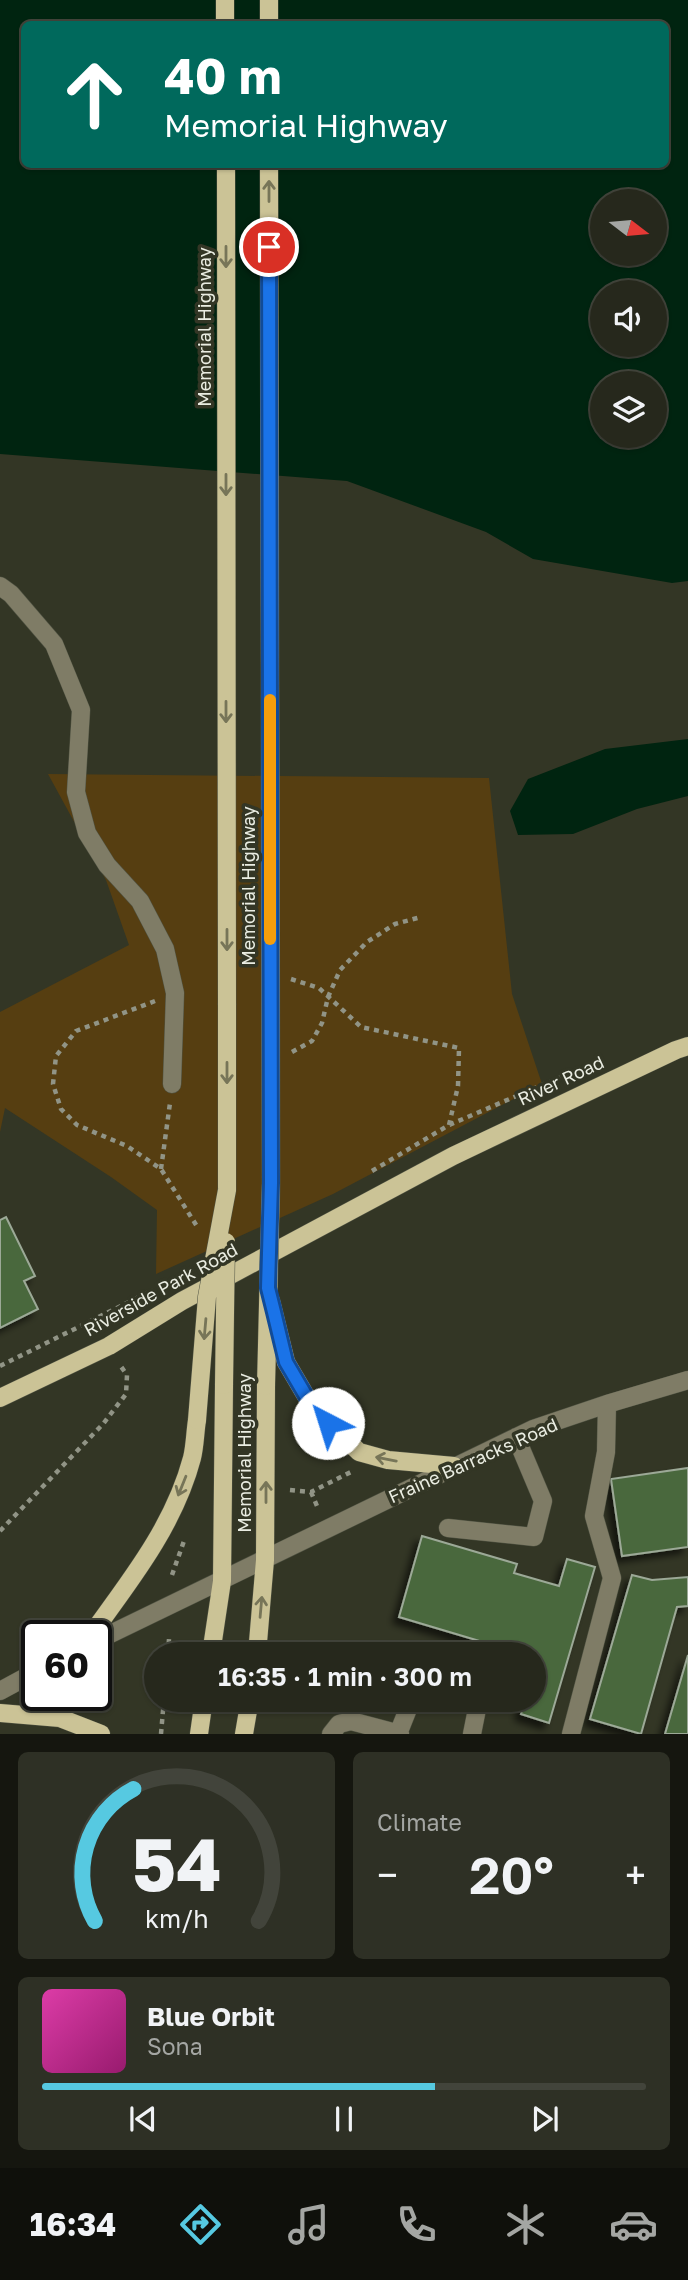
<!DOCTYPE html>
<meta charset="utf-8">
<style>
body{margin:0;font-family:"Golos Text",sans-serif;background:#2e3025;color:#f1f3f6;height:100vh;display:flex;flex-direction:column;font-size:26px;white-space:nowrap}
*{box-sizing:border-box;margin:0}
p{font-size:23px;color:#a4a6a3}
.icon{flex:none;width:38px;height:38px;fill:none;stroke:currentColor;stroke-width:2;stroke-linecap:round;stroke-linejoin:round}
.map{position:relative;height:1734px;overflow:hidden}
.side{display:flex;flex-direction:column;gap:18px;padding:18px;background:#15160f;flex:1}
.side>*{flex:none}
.top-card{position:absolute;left:21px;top:21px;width:648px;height:147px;border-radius:10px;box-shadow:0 2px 5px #0004,0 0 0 2px #42443b;background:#00695c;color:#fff;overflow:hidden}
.needle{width:46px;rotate:106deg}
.tools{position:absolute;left:590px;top:189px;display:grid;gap:14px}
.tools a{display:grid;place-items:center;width:77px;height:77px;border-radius:50%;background:#26281c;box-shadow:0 2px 5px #0004,0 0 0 2px #42443b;font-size:35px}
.speed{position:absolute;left:21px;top:1620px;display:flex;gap:14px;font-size:35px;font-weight:700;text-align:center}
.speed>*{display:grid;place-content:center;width:91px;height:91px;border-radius:50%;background:#26281c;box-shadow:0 2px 5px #0004,0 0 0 2px #42443b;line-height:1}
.speed .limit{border:4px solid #111;border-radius:10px;background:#fff;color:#111}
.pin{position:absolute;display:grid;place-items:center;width:60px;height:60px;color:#fff;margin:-30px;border:4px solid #fff;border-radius:50%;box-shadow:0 2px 7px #0007}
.me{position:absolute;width:77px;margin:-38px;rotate:320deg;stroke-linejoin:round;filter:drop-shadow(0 0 5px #0008)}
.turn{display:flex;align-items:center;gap:24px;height:147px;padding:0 28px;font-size:32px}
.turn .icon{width:91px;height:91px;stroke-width:2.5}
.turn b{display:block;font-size:49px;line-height:60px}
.big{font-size:52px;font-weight:600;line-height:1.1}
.side .widget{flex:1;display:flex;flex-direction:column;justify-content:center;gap:10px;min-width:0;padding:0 24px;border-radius:10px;background:#2e3025}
.side .dial{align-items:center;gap:0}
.dial svg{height:182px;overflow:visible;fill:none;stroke:#42443b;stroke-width:7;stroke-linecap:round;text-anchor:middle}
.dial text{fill:#f1f3f6;stroke:none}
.song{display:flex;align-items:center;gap:21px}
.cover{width:84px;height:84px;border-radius:10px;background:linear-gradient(135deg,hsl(320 70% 55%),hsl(320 70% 35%))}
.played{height:7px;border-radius:4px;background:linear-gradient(90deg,#56c9e1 65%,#42443b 65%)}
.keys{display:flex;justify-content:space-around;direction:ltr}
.heat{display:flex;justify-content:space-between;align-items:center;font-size:38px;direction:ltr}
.side .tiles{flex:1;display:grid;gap:18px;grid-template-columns:1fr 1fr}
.widget:last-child{grid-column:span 2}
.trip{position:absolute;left:144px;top:1642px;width:402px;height:70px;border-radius:35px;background:#26281c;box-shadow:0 2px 5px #0004,0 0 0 2px #42443b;font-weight:600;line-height:70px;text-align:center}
.tabs{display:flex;height:112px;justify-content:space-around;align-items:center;background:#0f100b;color:#a4a6a3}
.tabs .icon{width:49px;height:49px}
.tabs .current{color:#56c9e1}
.tabs b{font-size:32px;color:#f1f3f6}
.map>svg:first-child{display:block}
.green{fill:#563e11}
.water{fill:#002410;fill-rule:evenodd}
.building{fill:#4a673e;stroke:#9ca997;stroke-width:2;filter:url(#shadow)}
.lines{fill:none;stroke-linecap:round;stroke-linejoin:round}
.minor-casing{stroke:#505343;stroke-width:19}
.major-casing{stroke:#505343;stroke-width:19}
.path{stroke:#919486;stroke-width:4.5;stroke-dasharray:5 5;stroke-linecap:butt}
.minor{stroke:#7f7c66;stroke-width:18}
.major{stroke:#cbc396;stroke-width:18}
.major-bridge-casing{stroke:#505343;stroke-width:19;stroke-linecap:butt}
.major-bridge{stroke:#cbc396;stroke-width:18}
.oneway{stroke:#777558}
.route-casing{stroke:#114b97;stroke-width:18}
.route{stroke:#1a73e8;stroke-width:12}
.slow{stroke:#f59e0b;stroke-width:12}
.labels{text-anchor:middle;stroke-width:7;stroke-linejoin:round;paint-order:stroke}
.street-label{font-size:18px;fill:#eaede2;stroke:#333625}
</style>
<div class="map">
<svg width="688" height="1734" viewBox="0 0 688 1734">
<defs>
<filter id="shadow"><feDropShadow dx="-6" dy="6" stdDeviation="3.5" flood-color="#0009"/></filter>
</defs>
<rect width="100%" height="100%" fill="#333625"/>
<!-- green -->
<path class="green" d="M 48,774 L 489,778 L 512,994 L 542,1084 L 333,1194 L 156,1274 L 157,1210 L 111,1177 L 5,1108 L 0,1132 L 0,1012 L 129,945 L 106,880 Z"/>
<!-- water -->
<path class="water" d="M 0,0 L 688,0 L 688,581 L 672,583 L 533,559 L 486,532 L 347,481 L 0,454 ZM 24,24 L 665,24 L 665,164 L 24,164 ZM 602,201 L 654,201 L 654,254 L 602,254 ZM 602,292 L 654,292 L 654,345 L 602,345 ZM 602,383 L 654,383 L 654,436 L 602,436 Z
M 688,739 L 688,796 L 637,809 L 573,834 L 518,835 L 510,811 L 528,779 L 605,749 Z"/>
<!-- building -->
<path class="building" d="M 6,1217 L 35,1276 L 24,1281 L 38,1309 L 0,1328 L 0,1220 Z
M 688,1468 L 688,1547 L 622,1556 L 611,1479 Z
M 422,1536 L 517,1564 L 514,1573 L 559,1586 L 567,1559 L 595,1567 L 549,1723 L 521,1714 L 525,1699 L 534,1699 L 534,1669 L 537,1658 L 534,1657 L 534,1654 L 523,1654 L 399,1617 Z
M 632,1575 L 652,1580 L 688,1577 L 688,1606 L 677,1607 L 641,1734 L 590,1719 Z
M 688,1655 L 688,1734 L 665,1734 Z"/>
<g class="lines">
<defs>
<path id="minor" d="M 0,586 L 11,594 L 54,644 L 81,710 L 76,792 L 87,833 L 107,865 L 140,901 L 165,949 L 175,993 L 172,1084
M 448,1528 L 534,1537 L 543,1501 L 516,1437
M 96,1641 L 533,1429 L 607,1404 L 688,1380
M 0,1691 L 37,1671
M 331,1734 L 339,1724 L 351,1721 L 400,1734
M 398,1734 L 412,1699
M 472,1734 L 479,1699
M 571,1734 L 612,1578 L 594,1516 L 606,1452 L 607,1404"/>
<path id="major" d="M 225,0 L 225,24
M 269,0 L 269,24
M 227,1005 L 227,1190
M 271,1301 L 286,1362 L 313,1408 L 359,1452 L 388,1460 L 454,1466
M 0,1398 L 109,1346 L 182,1301 L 453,1156 L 676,1050 L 688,1046
M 90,1636 C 130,1581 174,1526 192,1458 C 195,1446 195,1433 197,1420
M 211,1654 L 222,1581 L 224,1385
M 257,1654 L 265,1560 L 266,1386
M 0,1713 L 60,1718 L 101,1734
M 199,1734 L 204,1699
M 244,1734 L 250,1699"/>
</defs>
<!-- minor casing -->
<use href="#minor" class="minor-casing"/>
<!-- major casing -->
<use href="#major" class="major-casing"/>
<!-- path -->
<path class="path" d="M 291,979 L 319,988 L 361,1027 L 459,1048 L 458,1086 L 449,1125
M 155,1001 L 76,1031 L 56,1056 L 53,1084 L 61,1109 L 77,1125 L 127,1146 L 161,1169 L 198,1228
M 292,1052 L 312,1041 L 322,1023 L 328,997 L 340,970 L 367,942 L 395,924 L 421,917
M 161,1169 L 170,1103
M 372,1171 L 449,1125 L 577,1070
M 0,1366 L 153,1290
M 290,1490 L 311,1492 L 351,1472
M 311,1492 L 317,1506
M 0,1531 L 103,1424 L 126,1394 L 127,1375 L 120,1365
M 172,1575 L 185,1538
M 168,1654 L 169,1639
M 161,1734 L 164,1699"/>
<!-- minor -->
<use href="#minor" class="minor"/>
<!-- major -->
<use href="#major" class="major"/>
<defs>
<path id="major-bridge" d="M 226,164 L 227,1005
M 224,1385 L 226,1242
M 266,1386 L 271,1183 L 269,164
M 197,1420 L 207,1297 L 227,1190"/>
</defs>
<!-- major-bridge casing -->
<use href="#major-bridge" class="major-bridge-casing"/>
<!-- major-bridge -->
<use href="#major-bridge" class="major-bridge"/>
</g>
<!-- one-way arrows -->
<defs><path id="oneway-shaft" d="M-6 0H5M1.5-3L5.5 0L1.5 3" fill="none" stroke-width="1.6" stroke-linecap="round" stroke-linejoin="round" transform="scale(1.75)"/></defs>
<g class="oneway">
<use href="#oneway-shaft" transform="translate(269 191) rotate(-90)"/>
<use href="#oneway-shaft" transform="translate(226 257) rotate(90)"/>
<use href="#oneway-shaft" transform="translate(226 485) rotate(90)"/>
<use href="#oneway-shaft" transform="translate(226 712) rotate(90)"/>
<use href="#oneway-shaft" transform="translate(227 940) rotate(90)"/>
<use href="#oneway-shaft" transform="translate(227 1073) rotate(90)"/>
<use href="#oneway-shaft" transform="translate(205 1329) rotate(95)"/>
<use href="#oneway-shaft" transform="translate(386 1459) rotate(-169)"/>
<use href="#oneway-shaft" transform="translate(182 1486) rotate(112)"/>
<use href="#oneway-shaft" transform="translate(266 1492) rotate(-90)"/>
<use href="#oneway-shaft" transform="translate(261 1607) rotate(-85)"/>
</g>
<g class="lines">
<defs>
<path id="route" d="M 269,247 L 271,1183 L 268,1288 L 274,1312 L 286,1362 L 313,1408 L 328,1423"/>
</defs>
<!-- route casing -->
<use href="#route" class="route-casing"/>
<!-- route -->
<use href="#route" class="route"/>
<!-- slow -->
<path class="slow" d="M 270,700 L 270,939"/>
</g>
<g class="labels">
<!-- street labels -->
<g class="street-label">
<text transform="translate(205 327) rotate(-90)" y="6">Memorial Highway</text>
<text transform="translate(249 886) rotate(-90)" y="6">Memorial Highway</text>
<text transform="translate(561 1081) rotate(-25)" y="6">River Road</text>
<text transform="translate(161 1290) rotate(-29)" y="6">Riverside Park Road</text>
<text transform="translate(245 1453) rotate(-90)" y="6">Memorial Highway</text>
<text transform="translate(473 1461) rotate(-24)" y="6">Fraine Barracks Road</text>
</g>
</g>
</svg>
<div class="tools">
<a><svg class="needle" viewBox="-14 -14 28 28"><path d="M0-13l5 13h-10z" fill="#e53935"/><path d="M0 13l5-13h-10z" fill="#a4a6a3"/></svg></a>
<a><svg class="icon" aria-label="sound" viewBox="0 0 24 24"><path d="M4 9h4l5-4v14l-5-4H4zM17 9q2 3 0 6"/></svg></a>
<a><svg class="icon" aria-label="layers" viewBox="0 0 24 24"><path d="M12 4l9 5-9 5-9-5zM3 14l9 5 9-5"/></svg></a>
</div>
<div class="speed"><div class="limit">60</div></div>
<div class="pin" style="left:269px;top:247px;background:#d93025"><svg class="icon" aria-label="arrive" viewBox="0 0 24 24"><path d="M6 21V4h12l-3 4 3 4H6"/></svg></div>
<svg class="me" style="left:328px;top:1423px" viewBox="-20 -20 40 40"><circle r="19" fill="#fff"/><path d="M0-13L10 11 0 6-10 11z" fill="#1a73e8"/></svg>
<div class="trip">16:35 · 1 min · 300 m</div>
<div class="top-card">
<div class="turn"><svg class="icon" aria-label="ahead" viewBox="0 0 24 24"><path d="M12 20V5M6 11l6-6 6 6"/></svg><div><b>40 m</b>Memorial Highway</div></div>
</div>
</div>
<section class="side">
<div class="tiles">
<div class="widget dial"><svg viewBox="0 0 100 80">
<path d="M14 69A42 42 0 1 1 86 69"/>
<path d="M14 69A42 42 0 0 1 31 11" stroke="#56c9e1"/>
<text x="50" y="56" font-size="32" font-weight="700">54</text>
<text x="50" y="72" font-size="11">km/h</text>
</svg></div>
<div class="widget"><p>Climate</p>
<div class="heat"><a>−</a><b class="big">20°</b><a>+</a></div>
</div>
<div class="widget">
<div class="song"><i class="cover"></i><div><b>Blue Orbit</b><p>Sona</p></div></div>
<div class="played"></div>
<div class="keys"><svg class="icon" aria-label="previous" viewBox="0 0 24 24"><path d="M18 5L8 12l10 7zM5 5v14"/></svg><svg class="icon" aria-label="pause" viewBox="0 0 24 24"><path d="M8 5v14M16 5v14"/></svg><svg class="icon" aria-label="next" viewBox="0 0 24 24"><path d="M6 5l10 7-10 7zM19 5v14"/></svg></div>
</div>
</div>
</section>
<nav class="tabs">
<b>16:34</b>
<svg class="icon current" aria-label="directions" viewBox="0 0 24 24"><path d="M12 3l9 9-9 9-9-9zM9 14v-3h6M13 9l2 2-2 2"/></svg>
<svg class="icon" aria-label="music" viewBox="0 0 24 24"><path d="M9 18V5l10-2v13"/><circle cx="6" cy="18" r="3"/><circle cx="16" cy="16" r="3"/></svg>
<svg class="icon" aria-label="phone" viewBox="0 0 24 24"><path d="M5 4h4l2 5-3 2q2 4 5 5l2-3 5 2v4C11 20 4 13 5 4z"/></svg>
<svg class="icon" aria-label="climate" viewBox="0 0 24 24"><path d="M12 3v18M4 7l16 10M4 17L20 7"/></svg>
<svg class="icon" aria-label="car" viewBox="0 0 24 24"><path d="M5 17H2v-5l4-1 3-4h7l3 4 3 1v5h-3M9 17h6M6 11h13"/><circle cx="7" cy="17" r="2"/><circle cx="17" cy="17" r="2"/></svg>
</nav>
